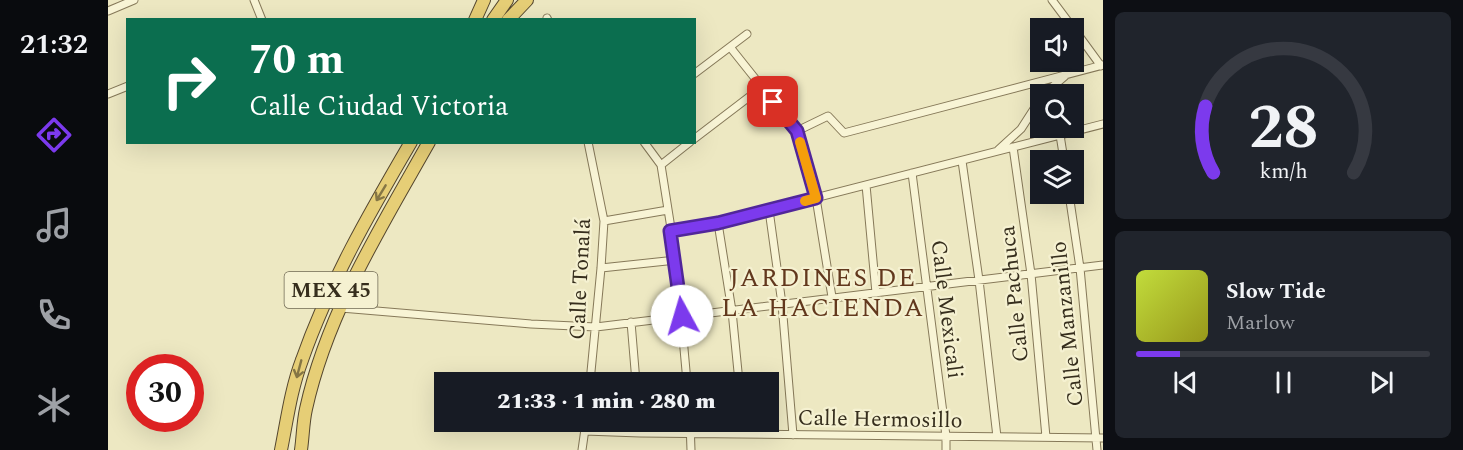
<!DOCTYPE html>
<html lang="es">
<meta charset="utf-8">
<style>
body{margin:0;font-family:Spectral,serif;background:#20242c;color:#f1f3f6;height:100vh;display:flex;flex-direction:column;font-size:22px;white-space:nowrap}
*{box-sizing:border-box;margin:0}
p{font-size:20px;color:#9ea1a6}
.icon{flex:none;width:33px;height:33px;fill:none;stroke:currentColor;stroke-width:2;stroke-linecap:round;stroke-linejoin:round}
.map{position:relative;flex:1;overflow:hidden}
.sheet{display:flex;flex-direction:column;gap:12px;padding:12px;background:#0d0f14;width:360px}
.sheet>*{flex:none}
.banner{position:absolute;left:18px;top:18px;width:570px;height:126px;border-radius:0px;box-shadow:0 6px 24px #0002;background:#0b6e4f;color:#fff;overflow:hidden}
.buttons{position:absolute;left:922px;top:18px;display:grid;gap:12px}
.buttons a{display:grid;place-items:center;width:54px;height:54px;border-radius:0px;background:#171b24;box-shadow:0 6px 24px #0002;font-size:30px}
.speed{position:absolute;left:18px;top:354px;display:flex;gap:12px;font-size:30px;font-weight:700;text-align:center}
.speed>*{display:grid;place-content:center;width:78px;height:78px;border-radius:50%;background:#171b24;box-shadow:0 6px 24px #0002;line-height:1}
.speed .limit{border:9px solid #d22;background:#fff;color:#111}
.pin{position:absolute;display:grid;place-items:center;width:51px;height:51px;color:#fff;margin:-26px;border-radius:12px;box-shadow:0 3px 9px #0006}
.me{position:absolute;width:66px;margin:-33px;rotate:354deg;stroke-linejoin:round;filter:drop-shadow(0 0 4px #0008)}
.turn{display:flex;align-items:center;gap:21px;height:126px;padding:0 24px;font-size:27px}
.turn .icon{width:78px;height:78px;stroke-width:2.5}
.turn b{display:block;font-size:42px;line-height:51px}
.sheet .widget{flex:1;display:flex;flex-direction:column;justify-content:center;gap:9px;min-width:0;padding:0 21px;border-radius:9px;background:#20242c}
.sheet .dial{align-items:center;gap:0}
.dial svg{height:156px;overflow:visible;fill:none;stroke:#363941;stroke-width:7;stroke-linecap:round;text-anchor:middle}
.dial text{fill:#f1f3f6;stroke:none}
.song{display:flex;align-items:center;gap:18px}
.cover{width:72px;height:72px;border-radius:9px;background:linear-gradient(135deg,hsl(70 70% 55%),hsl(60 70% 35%))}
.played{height:6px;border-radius:3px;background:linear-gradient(90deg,#7c3aed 15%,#363941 15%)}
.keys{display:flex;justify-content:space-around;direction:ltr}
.trip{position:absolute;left:326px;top:372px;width:345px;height:60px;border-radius:0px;background:#171b24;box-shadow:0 6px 24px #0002;font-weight:800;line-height:60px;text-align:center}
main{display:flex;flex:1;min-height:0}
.tab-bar{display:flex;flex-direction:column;width:108px;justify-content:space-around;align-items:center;background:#090b0e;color:#9ea1a6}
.tab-bar .icon{width:42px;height:42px}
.tab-bar .current{color:#7c3aed}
.tab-bar b{font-size:27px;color:#f1f3f6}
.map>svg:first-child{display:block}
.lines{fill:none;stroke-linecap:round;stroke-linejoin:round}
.minor-casing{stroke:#867959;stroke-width:9}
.trunk-casing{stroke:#54462e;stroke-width:14}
.minor{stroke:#f8f4d5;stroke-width:7}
.trunk{stroke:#e6ce76;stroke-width:12}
.oneway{stroke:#857645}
.route-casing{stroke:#51269a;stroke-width:15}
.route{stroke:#7c3aed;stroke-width:10}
.slow{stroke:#f59e0b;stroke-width:10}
.labels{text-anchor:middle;stroke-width:4.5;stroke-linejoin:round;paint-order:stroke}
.shield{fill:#f5f1d1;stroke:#6f6853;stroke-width:1.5}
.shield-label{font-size:21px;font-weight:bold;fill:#362e1d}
.street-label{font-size:22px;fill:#362e1d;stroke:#f5f1d1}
.quarter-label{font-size:26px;letter-spacing:1.5px;fill:#62381d;stroke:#f5f1d1}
</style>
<main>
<nav class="tab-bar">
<b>21:32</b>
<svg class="icon current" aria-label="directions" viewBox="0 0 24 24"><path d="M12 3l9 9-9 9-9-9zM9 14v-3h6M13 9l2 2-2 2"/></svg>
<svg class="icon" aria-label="music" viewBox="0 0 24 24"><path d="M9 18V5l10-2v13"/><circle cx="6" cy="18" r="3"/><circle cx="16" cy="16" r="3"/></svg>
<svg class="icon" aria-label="phone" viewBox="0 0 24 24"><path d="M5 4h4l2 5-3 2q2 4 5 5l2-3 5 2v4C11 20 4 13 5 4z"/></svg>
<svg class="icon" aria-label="climate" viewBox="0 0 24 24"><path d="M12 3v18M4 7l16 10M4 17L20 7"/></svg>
</nav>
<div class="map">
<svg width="995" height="450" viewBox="0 0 995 450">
<rect width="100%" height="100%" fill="#ede8c2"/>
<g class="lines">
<defs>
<path id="minor" d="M 146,0 L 154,20
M 944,0 L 965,28
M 0,11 L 26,0
M 439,18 L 440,20
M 966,29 L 993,66
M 622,47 L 689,131 L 708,198 L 724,297
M 586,74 L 639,34
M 0,94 L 20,86
M 936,94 L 957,76
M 689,131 L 720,116 L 736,133 L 995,65
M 952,135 L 956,160
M 586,139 L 654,87
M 480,142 L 496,221 L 493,268 L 482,382
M 536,142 L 553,165 L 568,260 L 579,382
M 905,147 L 923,274 L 938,437
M 890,150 L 913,129 L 933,98
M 854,161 L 871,280 L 889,437
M 553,165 L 582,142
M 804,173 L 838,436 L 838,450
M 758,185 L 768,293
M 961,194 L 972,268 L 989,450
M 661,210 L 674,304 L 685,435
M 496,221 L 560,210
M 610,223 L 624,311 L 631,382
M 563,231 L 610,223 L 995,124
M 493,268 L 568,260
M 218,302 L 233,308 L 423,324 L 488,327 L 995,265
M 523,322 L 528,382
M 531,422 L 532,433
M 582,422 L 583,450
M 635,422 L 636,434
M 477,431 L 532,433 L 995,438
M 474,450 L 478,422"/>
<path id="trunk" d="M 367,20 L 376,0
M 385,20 L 399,0
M 400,20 L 419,0
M 173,450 C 179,420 183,389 194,360 C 221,283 262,212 303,142
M 193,450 C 195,436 195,422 198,409 C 219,313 273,227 321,142"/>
</defs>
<!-- minor casing -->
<use href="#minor" class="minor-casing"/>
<!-- trunk casing -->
<use href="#trunk" class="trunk-casing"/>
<!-- minor -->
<use href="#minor" class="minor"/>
<!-- trunk -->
<use href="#trunk" class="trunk"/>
</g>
<!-- one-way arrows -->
<defs><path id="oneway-shaft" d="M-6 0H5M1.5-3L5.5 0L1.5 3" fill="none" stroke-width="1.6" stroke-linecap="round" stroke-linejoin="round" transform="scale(1.5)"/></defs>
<g class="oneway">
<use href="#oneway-shaft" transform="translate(273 193) rotate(121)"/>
<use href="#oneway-shaft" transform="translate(191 369) rotate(105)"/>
</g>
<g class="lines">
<defs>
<path id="route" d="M 574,316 L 562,231 L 610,223 L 708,198 L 689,131 L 665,102"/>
</defs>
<!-- route casing -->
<use href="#route" class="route-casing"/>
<!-- route -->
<use href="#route" class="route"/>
<!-- slow -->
<path class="slow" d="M 692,142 L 708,198 L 697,201"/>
</g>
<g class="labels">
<!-- shield labels -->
<rect class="shield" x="176.5" y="272" width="93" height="36" rx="4.5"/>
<g class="shield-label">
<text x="223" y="297">MEX 45</text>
</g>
<!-- street labels -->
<g class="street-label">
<text transform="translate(471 279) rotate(-87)" y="8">Calle Tonalá</text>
<text transform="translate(905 294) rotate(-96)" y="8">Calle Pachuca</text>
<text transform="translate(840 309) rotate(83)" y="8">Calle Mexicali</text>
<text transform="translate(958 324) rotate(-96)" y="8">Calle Manzanillo</text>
<text transform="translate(772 418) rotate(1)" y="8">Calle Hermosillo</text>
</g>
<!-- quarter labels -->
<g class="quarter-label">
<text x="715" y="286">JARDINES DE<tspan x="715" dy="30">LA HACIENDA</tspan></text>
</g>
</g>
</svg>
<div class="buttons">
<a><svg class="icon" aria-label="sound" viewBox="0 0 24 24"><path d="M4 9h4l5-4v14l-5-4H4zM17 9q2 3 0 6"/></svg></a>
<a><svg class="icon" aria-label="search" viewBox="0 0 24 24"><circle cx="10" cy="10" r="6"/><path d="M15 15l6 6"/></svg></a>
<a><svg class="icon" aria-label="layers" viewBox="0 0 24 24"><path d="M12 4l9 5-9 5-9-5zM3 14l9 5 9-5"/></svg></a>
</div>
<div class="speed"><div class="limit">30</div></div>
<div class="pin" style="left:665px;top:102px;background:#d93025"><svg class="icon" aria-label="arrive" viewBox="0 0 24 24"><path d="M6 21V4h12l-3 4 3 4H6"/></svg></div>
<svg class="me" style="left:574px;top:316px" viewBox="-20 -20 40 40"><circle r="19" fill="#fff"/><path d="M0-13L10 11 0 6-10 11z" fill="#7c3aed"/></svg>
<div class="trip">21:33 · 1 min · 280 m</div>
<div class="banner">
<div class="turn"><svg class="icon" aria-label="right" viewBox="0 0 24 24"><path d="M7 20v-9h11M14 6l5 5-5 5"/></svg><div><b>70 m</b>Calle Ciudad Victoria</div></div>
</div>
</div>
<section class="sheet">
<div class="widget dial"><svg viewBox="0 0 100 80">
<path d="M14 69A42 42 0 1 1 86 69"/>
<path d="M14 69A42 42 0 0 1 10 35" stroke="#7c3aed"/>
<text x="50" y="56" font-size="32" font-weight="700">28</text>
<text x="50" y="72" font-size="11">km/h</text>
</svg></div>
<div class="widget">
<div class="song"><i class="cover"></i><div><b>Slow Tide</b><p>Marlow</p></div></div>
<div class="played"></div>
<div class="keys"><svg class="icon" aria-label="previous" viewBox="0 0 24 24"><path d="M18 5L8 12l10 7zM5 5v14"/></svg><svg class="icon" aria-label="pause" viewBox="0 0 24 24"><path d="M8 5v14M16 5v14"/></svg><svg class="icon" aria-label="next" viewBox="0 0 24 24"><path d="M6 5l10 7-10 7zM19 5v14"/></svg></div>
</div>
</section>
</main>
